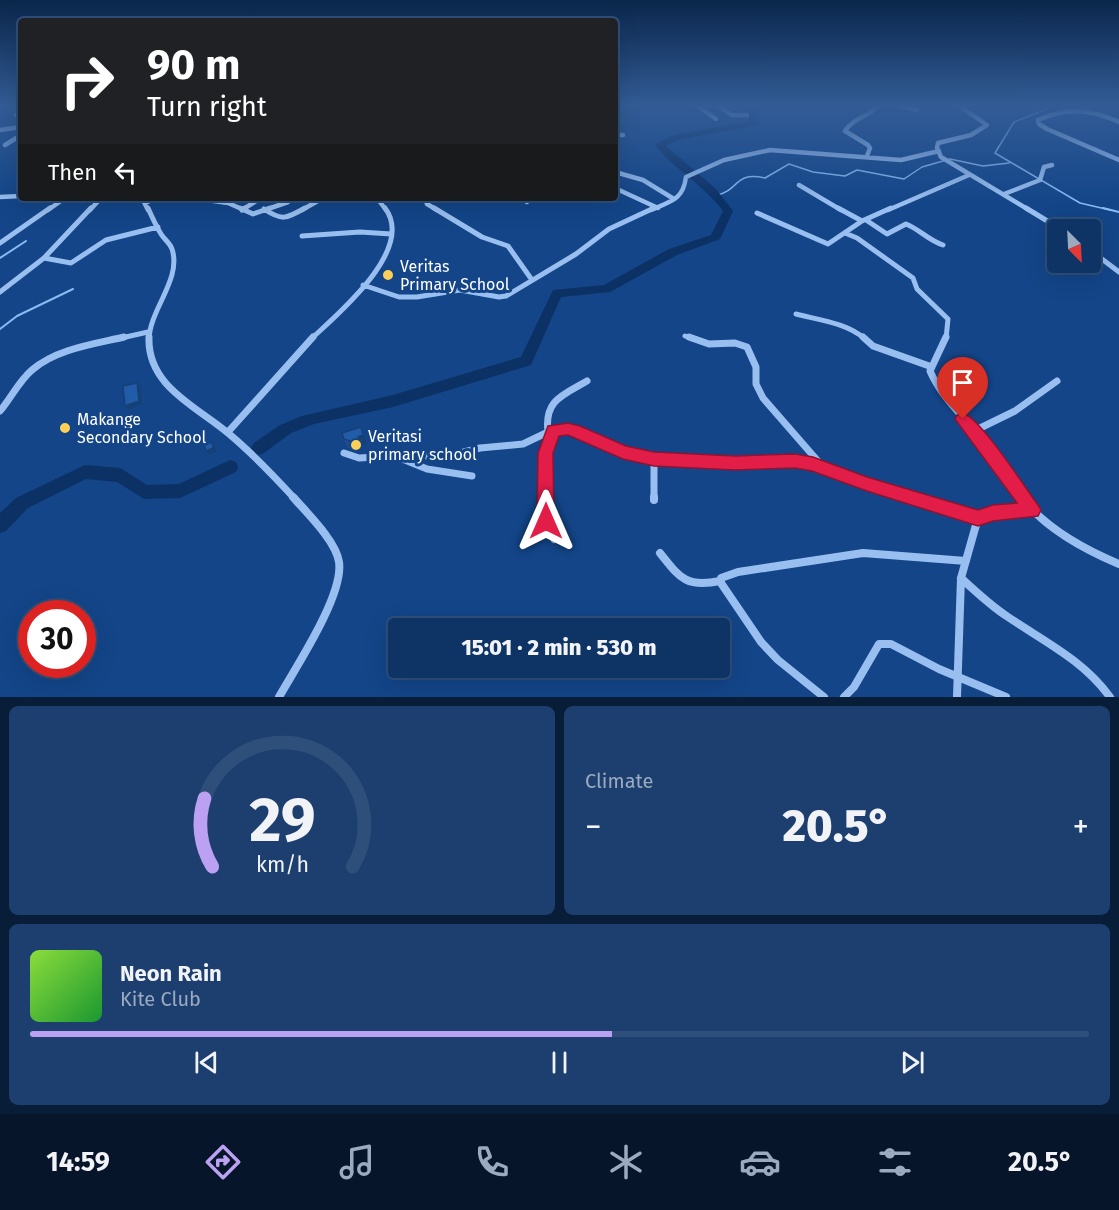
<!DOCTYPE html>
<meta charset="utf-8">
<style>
body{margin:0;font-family:"Fira Sans",sans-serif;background:#1c3f6f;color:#f1f3f6;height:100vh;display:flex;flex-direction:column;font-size:22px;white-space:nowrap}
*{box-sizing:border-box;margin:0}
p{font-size:20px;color:#9baabf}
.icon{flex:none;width:33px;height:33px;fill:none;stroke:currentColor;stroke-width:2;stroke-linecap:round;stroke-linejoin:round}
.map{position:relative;height:697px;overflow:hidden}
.panel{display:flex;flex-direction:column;gap:9px;padding:9px;background:#081d38;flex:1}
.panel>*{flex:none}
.top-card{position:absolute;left:18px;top:18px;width:600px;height:183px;border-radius:6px;box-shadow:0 6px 24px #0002,0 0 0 2px #2e4f7a;background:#202124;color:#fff;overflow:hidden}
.needle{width:39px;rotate:156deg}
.controls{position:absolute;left:1047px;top:219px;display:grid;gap:12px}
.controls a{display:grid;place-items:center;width:54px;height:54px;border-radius:6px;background:#0e3466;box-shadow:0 6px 24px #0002,0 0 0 2px #2e4f7a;font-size:30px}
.speed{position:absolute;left:18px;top:600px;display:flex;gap:12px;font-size:30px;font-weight:700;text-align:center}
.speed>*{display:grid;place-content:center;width:78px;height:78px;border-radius:50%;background:#0e3466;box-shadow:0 6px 24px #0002,0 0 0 2px #2e4f7a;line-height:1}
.speed .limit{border:9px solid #d22;background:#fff;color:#111}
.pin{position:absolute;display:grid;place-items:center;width:51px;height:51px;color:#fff;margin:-62px -26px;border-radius:50% 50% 50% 0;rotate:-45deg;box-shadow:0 0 6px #0007}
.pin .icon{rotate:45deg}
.me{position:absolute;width:66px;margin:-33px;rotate:0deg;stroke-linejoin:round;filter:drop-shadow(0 0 4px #0008)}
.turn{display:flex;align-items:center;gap:21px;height:126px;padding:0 30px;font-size:27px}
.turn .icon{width:78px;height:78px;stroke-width:2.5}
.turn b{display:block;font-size:42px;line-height:51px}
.then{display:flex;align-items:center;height:57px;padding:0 30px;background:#0003;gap:12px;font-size:22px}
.big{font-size:45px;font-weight:800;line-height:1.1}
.panel .widget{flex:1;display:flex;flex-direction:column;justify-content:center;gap:9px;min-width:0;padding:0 21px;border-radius:9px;background:#1c3f6f}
.panel .dial{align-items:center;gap:0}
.dial svg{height:156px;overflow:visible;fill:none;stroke:#2e4f7a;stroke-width:7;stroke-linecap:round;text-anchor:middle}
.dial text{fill:#f1f3f6;stroke:none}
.song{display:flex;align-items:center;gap:18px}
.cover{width:72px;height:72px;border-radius:9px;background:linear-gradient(135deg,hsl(90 70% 55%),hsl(130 70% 35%))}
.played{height:6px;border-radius:3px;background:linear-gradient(90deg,#bca0f2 55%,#2e4f7a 55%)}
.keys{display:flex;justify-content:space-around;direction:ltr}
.heat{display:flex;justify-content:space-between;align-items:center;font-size:33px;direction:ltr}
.panel .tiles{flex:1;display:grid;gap:9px;grid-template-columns:1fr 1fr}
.widget:last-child{grid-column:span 2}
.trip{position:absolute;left:388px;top:618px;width:342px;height:60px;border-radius:6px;background:#0e3466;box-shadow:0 6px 24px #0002,0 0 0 2px #2e4f7a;font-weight:800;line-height:60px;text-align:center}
.menu{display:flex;height:96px;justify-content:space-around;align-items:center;background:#061529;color:#9baabf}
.menu .icon{width:42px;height:42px}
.menu .selected{color:#bca0f2}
.menu b{font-size:27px;color:#f1f3f6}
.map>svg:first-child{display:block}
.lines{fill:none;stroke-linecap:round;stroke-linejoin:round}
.stream-far1{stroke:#8bbaf3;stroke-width:1.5}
.stream{stroke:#8bbaf3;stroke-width:2}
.river{fill:#0c3165;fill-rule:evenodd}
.minor-far3{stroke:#99bff0;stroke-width:4.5}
.minor-far2{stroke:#99bff0;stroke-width:5}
.minor-far1{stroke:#99bff0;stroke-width:7}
.minor{stroke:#99bff0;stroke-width:8}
.wall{fill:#1c4f90}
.shaded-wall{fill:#174076}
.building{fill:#215ca8;stroke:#174076;stroke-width:1.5}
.route{fill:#e11d48;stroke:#92132f;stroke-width:1.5}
.poi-dot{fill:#ffd058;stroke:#134588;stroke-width:2}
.labels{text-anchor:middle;stroke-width:6;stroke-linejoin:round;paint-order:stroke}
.poi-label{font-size:16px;fill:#fff;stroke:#134588;text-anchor:start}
</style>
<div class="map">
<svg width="1119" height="697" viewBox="0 0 1119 697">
<rect width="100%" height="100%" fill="#134588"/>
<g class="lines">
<!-- stream-far1 -->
<path class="stream-far1" d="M 1047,109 L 1014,122 L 995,153 L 1080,203 L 1110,210
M 717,195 C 739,191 734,171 765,178 L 789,164 L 813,172 L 845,176 L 857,170 L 904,179 L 922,167 L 950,159 L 983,166 L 1009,163"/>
<!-- stream -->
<path class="stream" d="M 1103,208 L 1119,212
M 0,258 L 26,241
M 0,329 L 17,316 L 73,289"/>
<!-- river -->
<path class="river" d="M 747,105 L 757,105 L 755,108 L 758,125 L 677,140 L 666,146 L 716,189 L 733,211 L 720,239 L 677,255 L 610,292 L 561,297 L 531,365 L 393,407 L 314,424 L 291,433 L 264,453 L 259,455 L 254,453 L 251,448 L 254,443 L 280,425 L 302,416 L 393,395 L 521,357 L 553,290 L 604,285 L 669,249 L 711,235 L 723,211 C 704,185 675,170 655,145 L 671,136 L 750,121 Z
M 230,460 L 236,462 L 238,467 L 236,472 L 180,498 L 144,499 L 117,482 L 86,479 L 28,508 L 6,531 L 0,533 L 0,513 L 16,498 L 85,465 L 120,468 L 147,485 L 179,484 Z"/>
<!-- minor-far3 -->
<path class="minor-far3" d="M 696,105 L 716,119
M 717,105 L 732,115 L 747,115
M 897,105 L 917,110
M 958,105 L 987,125 L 971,135 L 938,143 L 937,148 L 941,157 L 1029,210
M 16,115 L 21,114
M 1119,122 C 1091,109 1066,107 1038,120 L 1039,124 L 1047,129 L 1119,160
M 0,130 L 21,127
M 615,135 L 623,135
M 5,145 L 21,135
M 867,156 L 870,148 L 868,145 L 845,131 C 854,117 869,117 879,105
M 615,172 L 643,180 L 674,199
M 799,185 L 841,210
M 619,190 L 658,208
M 1004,194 L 1040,180 L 1044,167 L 1052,165
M 0,197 L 21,196
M 142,198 L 148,210
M 192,198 L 228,203 L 244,210
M 377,198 L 386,210
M 425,198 L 427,204 L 437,210
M 527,202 L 528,198
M 145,203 L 157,198
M 48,210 L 65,198
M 90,210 L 101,198
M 242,210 L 261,198
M 265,210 L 288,202
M 302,210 L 323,198
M 651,210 C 671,201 683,200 686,177 L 724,160 L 770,150 L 901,160 L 939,151
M 888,210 L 969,175"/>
<!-- minor-far2 -->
<path class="minor-far2" d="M 148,208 C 152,217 156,226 161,234 C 164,239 170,243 172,249 C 182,279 150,309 149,339
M 240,208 L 253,214 L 270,208
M 434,208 L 482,237 L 508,246 L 532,280
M 838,208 L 862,221
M 1026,208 L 1062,230
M 264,209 C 282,221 286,219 305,208
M 242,210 L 245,208
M 757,213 L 828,244 L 862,221 L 891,208
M 866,220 L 887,234 L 906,224 C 919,229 928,240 943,245
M 845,233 L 857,238 L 913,278 L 917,289 L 948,319 L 946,339
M 302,236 L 360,232 L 391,234
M 0,243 L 50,208
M 1090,250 L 1119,272
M 44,258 L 71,263 L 106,240 L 158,227
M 363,285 L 399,297 L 417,297 L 460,290 L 499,297 L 506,296 L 576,254 L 609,229 L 654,208
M 0,292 L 44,258 L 91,208
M 796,314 C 819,320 847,323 865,339
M 685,336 L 693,339
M 117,339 L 148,332
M 311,339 C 338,314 416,249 385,208"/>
<!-- minor-far1 -->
<path class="minor-far1" d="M 149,337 C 147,386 196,406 228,433 C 252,453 274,476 295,499
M 689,337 L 709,344 L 735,343 L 747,347 L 756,367 L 756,384 L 763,398 L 823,467
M 863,337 L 873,346 L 932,367
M 946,337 L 930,371 C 941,396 960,413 977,434 C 993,455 1006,478 1022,499
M 0,411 C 11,398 19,381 32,370 C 56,349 94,344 124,337
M 974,431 L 1015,411 L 1057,381
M 228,432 L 313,337
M 548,432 C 544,400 563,395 587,381
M 344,453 L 359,458 L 412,455 L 444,457 L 480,448 L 523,444 L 548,432 L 568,429 L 580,432 L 623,453 L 654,459 L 735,463 L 795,461 L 813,464 L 916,499
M 395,456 L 427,469 L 472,476
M 654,459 L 654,499
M 544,499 L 546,453 L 554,430"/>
<!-- minor -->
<path class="minor" d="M 544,497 L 546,521 L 554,539
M 654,497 L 654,500
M 911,497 L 978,518
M 1021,497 C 1046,529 1083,549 1119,564
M 660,553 C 680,578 686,588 720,581
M 961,578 C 976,592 991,606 1008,617 C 1045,642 1083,660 1110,697
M 279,697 C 296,667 344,595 339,562 C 336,541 307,513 293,497
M 824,697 L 778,660 L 761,642 L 721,583 L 721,578 L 738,572 L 863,553 L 966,561
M 844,697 L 854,687 L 879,644 L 891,644 L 939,669 L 1006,697
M 957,697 L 961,578 L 978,518 L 993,513 L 1032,510"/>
</g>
<!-- wall -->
<path class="wall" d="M 361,427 L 367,444 L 362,446 L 363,450 L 357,451 L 348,448 L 344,439 Z"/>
<!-- shaded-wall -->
<path class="shaded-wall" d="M 394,272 L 395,275 L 385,279 L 384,276 Z
M 137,383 L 140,386 L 142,404 L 128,409 L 125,406 Z
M 361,427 L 367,444 L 362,446 L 363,450 L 357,451 L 353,442 L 358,437 Z
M 212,442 L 214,445 L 216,451 L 209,454 L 206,451 Z"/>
<!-- building -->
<path class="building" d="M 391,267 L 394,272 L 384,276 L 381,271 Z
M 137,383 L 139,401 L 125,406 L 123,386 Z
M 361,427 L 363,435 L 358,437 L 359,440 L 353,442 L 344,439 L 342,433 Z
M 212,442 L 213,448 L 206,451 L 204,445 Z"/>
<!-- sky -->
<linearGradient id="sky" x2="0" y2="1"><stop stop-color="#0a264b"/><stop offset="0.52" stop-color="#335c96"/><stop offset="1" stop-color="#335c96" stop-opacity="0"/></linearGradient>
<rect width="1119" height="203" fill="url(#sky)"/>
<!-- route -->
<path class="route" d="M 963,413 C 981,419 1024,486 1038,505 L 1041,510 L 1038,516 L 993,521 L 978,526 L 867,491 L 812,471 L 795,468 L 735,470 L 654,466 L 623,459 L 568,435 L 559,436 L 553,453 L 554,521 L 552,527 L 546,529 L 540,527 L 537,521 L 538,453 L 548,426 L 568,423 L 580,426 L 626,446 L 654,452 L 735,456 L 795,454 L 813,457 L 867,477 L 978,510 L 993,505 L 1017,503 L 955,419 L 957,415 Z"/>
<!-- markers -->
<g class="poi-dot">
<circle cx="388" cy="275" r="6"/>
<circle cx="65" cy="428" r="6"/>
<circle cx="356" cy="445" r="6"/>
</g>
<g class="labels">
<!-- poi labels -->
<g class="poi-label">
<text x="400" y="272">Veritas<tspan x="400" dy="18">Primary School</tspan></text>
<text x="77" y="425">Makange<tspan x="77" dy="18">Secondary School</tspan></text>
<text x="368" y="442">Veritasi<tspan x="368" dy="18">primary school</tspan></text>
</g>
</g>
</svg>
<div class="controls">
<a><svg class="needle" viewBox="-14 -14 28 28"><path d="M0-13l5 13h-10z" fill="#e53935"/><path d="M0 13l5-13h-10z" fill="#9baabf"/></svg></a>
</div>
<div class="speed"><div class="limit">30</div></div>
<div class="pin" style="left:963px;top:419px;background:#d93025"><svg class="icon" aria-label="arrive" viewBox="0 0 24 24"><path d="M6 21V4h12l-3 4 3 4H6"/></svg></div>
<svg class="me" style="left:546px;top:521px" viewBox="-20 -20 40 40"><path d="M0-17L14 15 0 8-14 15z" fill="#e11d48" stroke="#fff" stroke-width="4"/></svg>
<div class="trip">15:01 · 2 min · 530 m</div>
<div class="top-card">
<div class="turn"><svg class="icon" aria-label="right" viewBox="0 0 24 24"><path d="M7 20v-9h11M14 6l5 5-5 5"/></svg><div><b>90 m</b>Turn right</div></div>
<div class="then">Then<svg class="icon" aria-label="left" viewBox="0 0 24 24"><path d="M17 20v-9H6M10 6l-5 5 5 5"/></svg></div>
</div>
</div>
<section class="panel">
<div class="tiles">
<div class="widget dial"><svg viewBox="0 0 100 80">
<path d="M14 69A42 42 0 1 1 86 69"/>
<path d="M14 69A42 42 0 0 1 10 34" stroke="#bca0f2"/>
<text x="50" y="56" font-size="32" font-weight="700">29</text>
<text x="50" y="72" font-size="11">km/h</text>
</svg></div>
<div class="widget"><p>Climate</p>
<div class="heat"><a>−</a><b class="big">20.5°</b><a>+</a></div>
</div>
<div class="widget">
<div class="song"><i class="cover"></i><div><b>Neon Rain</b><p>Kite Club</p></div></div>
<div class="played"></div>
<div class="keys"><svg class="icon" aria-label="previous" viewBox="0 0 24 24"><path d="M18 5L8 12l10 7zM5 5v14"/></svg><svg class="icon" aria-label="pause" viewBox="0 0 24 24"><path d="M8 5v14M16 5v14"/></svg><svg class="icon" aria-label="next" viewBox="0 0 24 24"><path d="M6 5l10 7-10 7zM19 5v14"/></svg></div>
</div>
</div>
</section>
<nav class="menu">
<b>14:59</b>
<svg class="icon selected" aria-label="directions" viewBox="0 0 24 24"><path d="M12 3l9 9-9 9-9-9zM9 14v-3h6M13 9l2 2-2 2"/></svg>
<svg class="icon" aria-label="music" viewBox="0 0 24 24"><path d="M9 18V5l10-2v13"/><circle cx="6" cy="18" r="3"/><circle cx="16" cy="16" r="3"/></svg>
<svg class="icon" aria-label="phone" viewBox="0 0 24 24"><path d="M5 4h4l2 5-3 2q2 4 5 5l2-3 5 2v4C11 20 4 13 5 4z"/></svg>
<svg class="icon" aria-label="climate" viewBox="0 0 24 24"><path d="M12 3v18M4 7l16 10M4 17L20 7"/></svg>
<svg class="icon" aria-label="car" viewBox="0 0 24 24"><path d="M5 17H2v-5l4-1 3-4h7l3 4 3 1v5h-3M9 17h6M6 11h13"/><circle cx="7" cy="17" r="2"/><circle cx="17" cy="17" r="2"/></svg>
<svg class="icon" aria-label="filters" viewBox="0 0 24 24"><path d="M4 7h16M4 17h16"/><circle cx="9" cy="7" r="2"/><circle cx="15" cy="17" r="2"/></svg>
<b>20.5°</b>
</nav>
